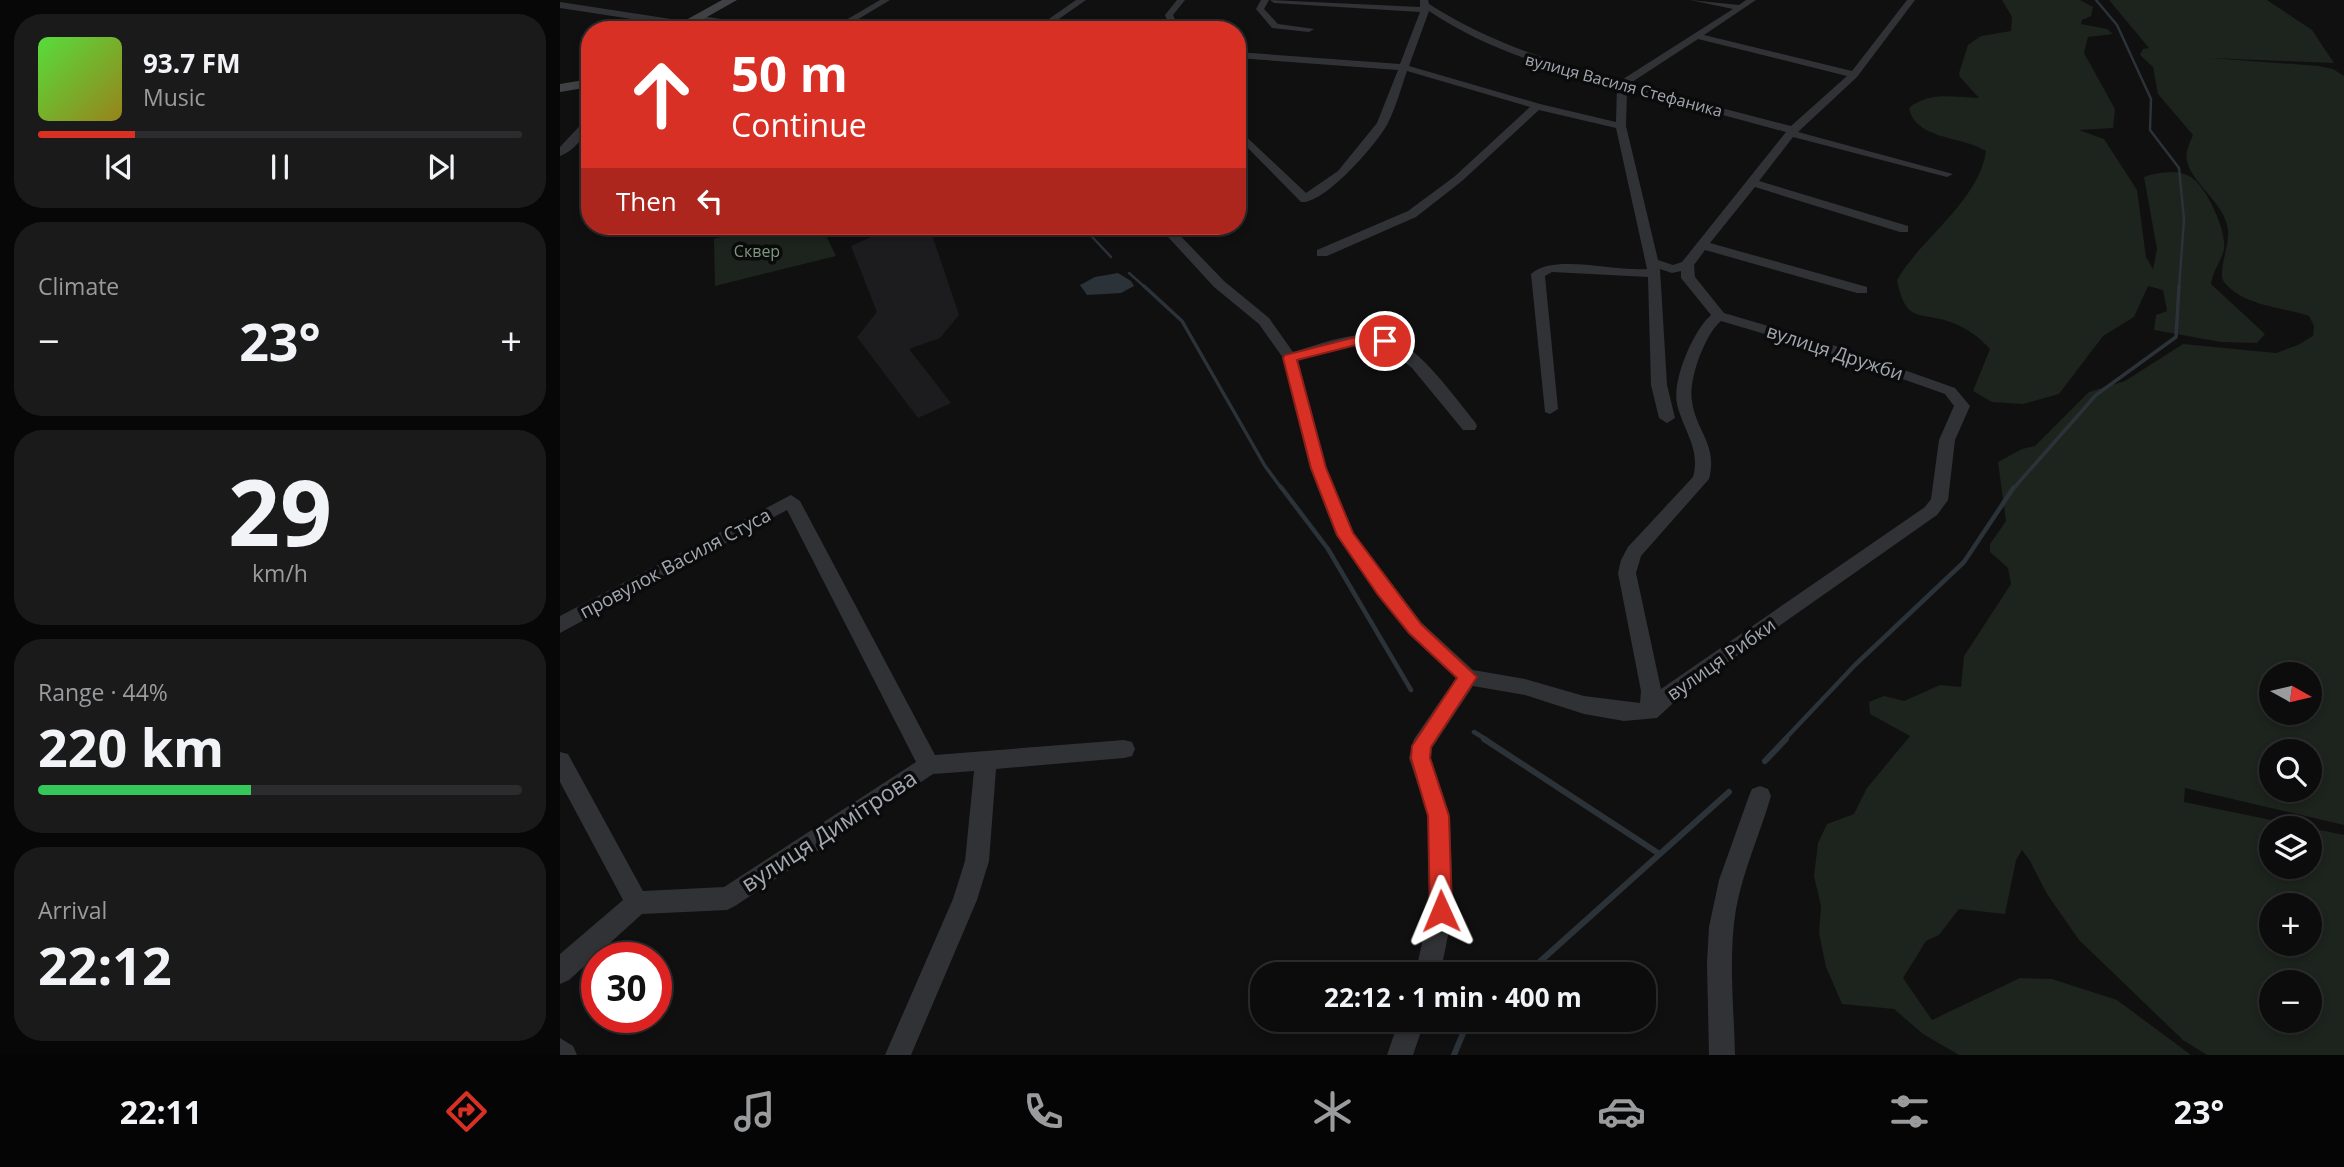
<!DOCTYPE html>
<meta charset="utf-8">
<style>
body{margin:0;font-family:"Open Sans",sans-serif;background:#1a1a1b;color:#f1f3f6;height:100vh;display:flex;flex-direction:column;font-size:26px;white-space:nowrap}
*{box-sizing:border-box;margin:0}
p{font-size:23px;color:#9a9b9d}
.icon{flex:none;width:38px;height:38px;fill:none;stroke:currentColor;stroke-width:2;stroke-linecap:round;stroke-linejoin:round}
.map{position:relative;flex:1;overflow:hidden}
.sheet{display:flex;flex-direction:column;gap:14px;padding:14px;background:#070707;width:560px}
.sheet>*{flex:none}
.hud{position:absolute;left:21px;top:21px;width:665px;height:214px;border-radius:28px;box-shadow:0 4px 10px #0003,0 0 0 2px #2c2c2e;background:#d93025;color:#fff;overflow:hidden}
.needle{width:46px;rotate:98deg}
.tools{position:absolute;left:1699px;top:662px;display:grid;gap:14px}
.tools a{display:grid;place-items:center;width:63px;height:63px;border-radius:50%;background:#0c0c0d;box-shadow:0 4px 10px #0003,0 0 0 2px #2c2c2e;font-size:35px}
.speed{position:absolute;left:21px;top:942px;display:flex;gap:14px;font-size:35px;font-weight:700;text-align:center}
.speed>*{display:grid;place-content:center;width:91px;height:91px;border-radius:50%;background:#0c0c0d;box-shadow:0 4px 10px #0003,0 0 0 2px #2c2c2e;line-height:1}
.speed .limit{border:10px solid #d22;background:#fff;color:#111}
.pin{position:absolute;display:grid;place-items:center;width:60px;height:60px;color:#fff;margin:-30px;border:4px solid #fff;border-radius:50%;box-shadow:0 2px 7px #0007}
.me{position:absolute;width:77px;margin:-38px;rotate:359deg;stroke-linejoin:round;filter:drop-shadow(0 0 5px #0008)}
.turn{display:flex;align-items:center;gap:24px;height:147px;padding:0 35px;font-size:32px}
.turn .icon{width:91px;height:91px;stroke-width:2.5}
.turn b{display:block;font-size:49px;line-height:60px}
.then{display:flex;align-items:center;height:66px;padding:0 35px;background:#0003;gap:14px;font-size:26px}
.big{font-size:52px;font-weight:700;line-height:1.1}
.sheet .tile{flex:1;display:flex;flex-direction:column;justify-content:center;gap:10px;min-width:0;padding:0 24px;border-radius:28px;background:#1a1a1b}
.sheet .dial{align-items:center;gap:0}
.dial b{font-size:91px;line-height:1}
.song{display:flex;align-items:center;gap:21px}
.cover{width:84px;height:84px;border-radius:10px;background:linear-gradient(135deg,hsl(110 70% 55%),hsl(50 70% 35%))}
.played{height:7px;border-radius:4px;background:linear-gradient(90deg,#d93025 20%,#2c2c2e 20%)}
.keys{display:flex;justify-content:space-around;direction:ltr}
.heat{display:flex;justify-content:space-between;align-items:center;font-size:38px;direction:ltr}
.charge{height:10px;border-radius:5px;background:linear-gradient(90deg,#34c759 44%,#2c2c2e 0)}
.trip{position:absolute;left:690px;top:962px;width:406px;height:70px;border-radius:28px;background:#0c0c0d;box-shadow:0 4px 10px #0003,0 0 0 2px #2c2c2e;font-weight:700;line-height:70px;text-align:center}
.tab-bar{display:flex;height:112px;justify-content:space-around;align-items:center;background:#050505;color:#9a9b9d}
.tab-bar .icon{width:49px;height:49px}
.tab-bar .active{color:#d93025}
.tab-bar b{font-size:32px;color:#f1f3f6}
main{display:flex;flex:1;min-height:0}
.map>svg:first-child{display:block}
.built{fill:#1c1c1e}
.green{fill:#1d231d;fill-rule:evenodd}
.water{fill:#2b3238}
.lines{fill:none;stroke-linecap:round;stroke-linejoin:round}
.stream-far3{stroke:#2b3238;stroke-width:2.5}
.stream-far2{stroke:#2b3238;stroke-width:3.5}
.stream-far1{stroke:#2b3238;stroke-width:4.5}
.stream{stroke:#2b3238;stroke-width:6}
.street{fill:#313235;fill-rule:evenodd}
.secondary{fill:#3f4145;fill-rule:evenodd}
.route{fill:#d93025;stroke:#8d1f18;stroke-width:2}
.labels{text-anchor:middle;stroke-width:7;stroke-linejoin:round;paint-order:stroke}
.far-street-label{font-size:16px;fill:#a2a7b0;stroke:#0b0b0c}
.far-park-label{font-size:16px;fill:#7b997c;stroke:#0b0b0c}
.street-label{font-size:19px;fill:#a2a7b0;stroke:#0b0b0c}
.near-street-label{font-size:23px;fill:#a2a7b0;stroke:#0b0b0c}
</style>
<main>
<section class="sheet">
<div class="tile">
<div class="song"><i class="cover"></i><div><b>93.7 FM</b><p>Music</p></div></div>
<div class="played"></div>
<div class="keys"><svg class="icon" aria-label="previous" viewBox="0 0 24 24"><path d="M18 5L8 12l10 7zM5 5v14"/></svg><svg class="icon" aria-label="pause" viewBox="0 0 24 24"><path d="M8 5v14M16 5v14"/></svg><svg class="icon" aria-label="next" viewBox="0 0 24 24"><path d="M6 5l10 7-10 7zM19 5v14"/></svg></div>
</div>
<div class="tile"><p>Climate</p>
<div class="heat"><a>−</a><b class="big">23°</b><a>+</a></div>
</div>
<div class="tile dial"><b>29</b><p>km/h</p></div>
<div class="tile"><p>Range · 44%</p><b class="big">220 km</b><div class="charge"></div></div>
<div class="tile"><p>Arrival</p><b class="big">22:12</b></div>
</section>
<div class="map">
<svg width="1784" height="1055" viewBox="0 0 1784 1055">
<rect width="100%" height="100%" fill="#101011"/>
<!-- built -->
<path class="built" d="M 325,226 L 378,226 L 371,232 L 399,315 L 380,338 L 349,349 L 391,403 L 358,418 L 297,337 L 317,312 L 291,246 L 318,234 Z"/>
<!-- green -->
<path class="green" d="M 1442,0 L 1520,0 L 1533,7 L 1531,16 L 1522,20 L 1521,24 L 1547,29 L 1553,34 L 1528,37 L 1524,53 L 1555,109 L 1553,128 L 1519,130 L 1544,139 L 1577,190 L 1586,257 L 1593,269 L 1597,249 L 1584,177 C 1598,172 1618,169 1631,177 C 1646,186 1667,231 1664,249 C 1662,260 1653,270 1651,284 L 1705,334 L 1697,343 L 1661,342 L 1594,330 L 1596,315 L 1607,311 L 1603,290 L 1588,286 L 1574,317 L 1543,336 L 1499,394 L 1463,404 L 1432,402 L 1413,391 L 1430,349 C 1419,337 1408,329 1393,323 C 1361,310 1346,326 1337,280 C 1361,238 1419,201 1426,151 C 1403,136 1355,140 1349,108 C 1368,91 1396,97 1419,98 L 1400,77 L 1399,73 L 1408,45 L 1421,36 L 1451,31 L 1452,17 Z
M 1549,0 L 1707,0 L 1752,30 L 1774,63 L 1650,58 L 1759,66 L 1773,69 L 1784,76 L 1784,825 L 1625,788 L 1624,802 L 1784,835 L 1784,1055 L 1647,1055 L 1623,1040 L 1519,940 L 1487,894 L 1470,861 L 1462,850 L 1456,860 L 1445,914 L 1399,909 L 1379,935 L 1366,941 L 1343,978 L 1372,1020 L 1460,978 L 1492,979 L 1557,1000 L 1631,1055 L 1399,1055 L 1363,1034 L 1334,1009 L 1282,1004 L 1266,967 L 1259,933 L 1261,906 L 1254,876 L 1258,843 L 1267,824 L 1294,814 L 1307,788 L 1350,736 L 1310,714 L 1309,702 L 1324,696 L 1344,701 L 1380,685 L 1401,687 L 1404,656 L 1451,584 L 1448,568 L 1430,552 L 1430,544 L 1446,521 L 1438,462 L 1462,449 L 1475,446 L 1529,392 L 1565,381 L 1623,344 L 1716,353 L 1738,345 L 1753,336 L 1754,326 L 1749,316 C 1722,307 1683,306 1664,282 C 1657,273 1670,245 1668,230 C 1665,203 1632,184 1627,161 C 1625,151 1630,143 1633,135 L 1598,94 L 1593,67 L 1580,55 L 1583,49 L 1589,48 ZM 1712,674 L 1750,674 L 1750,712 L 1712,712 ZM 1712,751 L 1750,751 L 1750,789 L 1712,789 ZM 1712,828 L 1750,828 L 1750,866 L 1712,866 ZM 1712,905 L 1750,905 L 1750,943 L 1712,943 ZM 1712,982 L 1750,982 L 1750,1020 L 1712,1020 Z
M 199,226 L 261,226 L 276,256 L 155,286 L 154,239 Z"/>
<!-- water -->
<path class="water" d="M 558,273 L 571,281 L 574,286 L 561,293 L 527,295 L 520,285 L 535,277 Z"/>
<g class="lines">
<!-- stream-far3 -->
<path class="stream-far3" d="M 1536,0 L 1557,25 L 1591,99 L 1590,130 L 1619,168 L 1624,219 L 1619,288
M 522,226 L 551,257
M 569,273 L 586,288"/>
<!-- stream-far2 -->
<path class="stream-far2" d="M 584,286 L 622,321 L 705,466 L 722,489
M 1453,489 L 1536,395 L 1616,337 L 1619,286"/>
<!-- stream-far1 -->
<path class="stream-far1" d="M 721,487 L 768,549 L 851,690
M 914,732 L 927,740
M 1224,740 L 1295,665 L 1404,562 L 1454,487"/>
<!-- stream -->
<path class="stream" d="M 924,739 L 1098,853
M 1205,761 L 1226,739
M 965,975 L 1169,792
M 894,1055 L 904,1031 L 915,1020"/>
<!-- street -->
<path class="street" d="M 320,0 L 330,0 L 280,30 L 269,30 Z
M 516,0 L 526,0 L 483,30 L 473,30 Z
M 617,0 L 625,0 L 613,15 L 620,30 L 611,30 L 605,15 Z
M 701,0 L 709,0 L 704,9 L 718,24 L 754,29 L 749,32 L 712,28 L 696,9 Z
M 710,0 L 860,7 L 860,0 L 868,0 L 869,4 C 928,42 992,62 1060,81 L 1173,9 L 1130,0 L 1179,5 L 1186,0 L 1196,0 L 1144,35 L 1292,71 L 1347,0 L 1355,0 L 1297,77 L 1238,132 L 1393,174 L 1387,177 L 1233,137 L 1199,181 L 1348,226 L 1348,232 L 1340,232 L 1195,187 L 1150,243 L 1307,287 L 1307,293 L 1297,293 L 1145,250 L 1134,265 L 1135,277 L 1164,313 L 1279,347 L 1395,388 L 1410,406 L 1395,440 L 1388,500 L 1377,515 L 1124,693 L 1097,718 L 1064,721 L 1024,714 L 965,695 L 913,686 L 872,748 L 871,758 L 890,816 L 893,911 L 880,975 L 855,975 L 869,911 L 868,816 L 849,758 L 854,739 L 896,678 L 848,633 L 776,535 L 750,468 L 723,358 L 699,324 L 654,287 L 598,226 L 611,226 L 664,281 L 709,318 L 733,352 C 763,343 799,328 830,338 C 860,347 895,398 915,422 L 917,426 L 915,430 L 903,430 L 852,368 L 823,345 L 790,345 L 738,360 L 766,468 L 793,533 L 862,623 L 913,670 L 965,679 L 1024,696 L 1080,703 L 1081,691 L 1058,573 L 1061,560 L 1068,547 L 1133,477 C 1141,449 1123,430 1117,404 C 1112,380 1133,331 1151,315 L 1121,278 L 1121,271 L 1112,273 L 1100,269 L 1107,385 L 1115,418 L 1107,423 L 1099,418 L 1091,385 L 1088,277 L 992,272 L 985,276 L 998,409 L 990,414 L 985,412 L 971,274 C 993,253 1056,272 1087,269 L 1056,128 L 979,110 L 902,181 L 856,217 L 767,256 L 757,256 L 757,250 L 848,211 L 894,177 L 970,107 L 847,71 C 841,88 836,107 828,123 C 818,143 764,205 741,202 L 677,137 L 677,128 L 746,193 L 778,171 L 817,123 L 838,70 L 677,58 L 677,52 L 840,64 L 860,12 L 714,3 ZM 869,11 C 927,50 990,68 1057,86 L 1056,122 L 980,104 L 849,66 ZM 1138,39 L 1287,76 L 1231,126 L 1069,84 ZM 1067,89 L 1226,132 L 1122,262 L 1113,265 L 1098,260 L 1066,126 ZM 1161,321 L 1269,353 L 1385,394 L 1394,406 L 1379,440 L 1371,499 L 1365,507 L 1101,689 L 1076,573 L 1081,556 L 1149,479 C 1158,444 1136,432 1132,401 C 1128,380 1145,334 1161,321 Z
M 0,2 L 124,21 L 128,24 L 124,27 L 0,8 Z
M 136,15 L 211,27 L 215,30 L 193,30 L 133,20 L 133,16 Z
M 30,115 C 30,132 16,150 0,156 L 0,147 Z
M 231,495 L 240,501 L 375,755 L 564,740 L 572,742 L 575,749 L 572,756 L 564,758 L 436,769 L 429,861 L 417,900 L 351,1055 L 325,1055 L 393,899 L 405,861 L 414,771 L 373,774 L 175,906 L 167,910 L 82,914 L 9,980 L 0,984 L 0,954 L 63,900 L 0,782 L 0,752 L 8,754 L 83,891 L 164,887 L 356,762 L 227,510 L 0,633 L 0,616 Z
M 1200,786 L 1208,789 L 1211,796 C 1200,834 1183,870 1176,909 C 1168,957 1174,1007 1175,1055 L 1149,1055 L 1147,963 L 1149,927 L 1159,880 L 1189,796 L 1192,789 Z
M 839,1020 L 865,1020 L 853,1055 L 827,1055 Z
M 0,1038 L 13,1046 L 17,1055 L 0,1055 Z"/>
<!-- secondary -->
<path class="secondary" d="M 162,0 L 177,0 L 124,30 L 108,30 Z
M 30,79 L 30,87 L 0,92 L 0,84 Z"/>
</g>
<!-- route -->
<path class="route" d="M 800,336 L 825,337 L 832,341 L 825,344 L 800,344 L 737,360 L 766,468 L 793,533 L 861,624 L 917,677 L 871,747 L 870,758 L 889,816 L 892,911 L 888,919 L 881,922 L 873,919 L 870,911 L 868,816 L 851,758 L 852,746 L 897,678 L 849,633 L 818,595 L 777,535 L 751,468 L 723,358 L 725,355 Z"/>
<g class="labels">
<!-- far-street labels -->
<g class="far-street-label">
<text transform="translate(1064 85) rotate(15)" y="6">вулиця Василя Стефаника</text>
</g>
<!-- far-park labels -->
<g class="far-park-label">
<text x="197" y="257">Сквер</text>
</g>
<!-- street labels -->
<g class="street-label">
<text transform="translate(1275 352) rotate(18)" y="7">вулиця Дружби</text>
<text transform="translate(115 563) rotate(-28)" y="7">провулок Василя Стуса</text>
<text transform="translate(1161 659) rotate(-35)" y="7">вулиця Рибки</text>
</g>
<!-- near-street labels -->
<g class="near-street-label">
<text transform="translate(269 831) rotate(-33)" y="8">вулиця Димітрова</text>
</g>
</g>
</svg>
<div class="tools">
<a><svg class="needle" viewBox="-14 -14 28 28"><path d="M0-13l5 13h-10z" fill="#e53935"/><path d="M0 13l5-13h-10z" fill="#9a9b9d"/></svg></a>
<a><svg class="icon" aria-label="search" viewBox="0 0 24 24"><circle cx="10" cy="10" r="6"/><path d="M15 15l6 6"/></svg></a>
<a><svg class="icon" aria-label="layers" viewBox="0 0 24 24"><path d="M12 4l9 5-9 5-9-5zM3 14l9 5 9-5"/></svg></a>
<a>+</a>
<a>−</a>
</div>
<div class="speed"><div class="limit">30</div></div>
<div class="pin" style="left:825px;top:341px;background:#d93025"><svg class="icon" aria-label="arrive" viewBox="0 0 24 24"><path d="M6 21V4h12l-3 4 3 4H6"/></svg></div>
<svg class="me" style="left:881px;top:911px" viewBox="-20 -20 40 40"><path d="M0-17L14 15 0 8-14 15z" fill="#d93025" stroke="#fff" stroke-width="4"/></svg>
<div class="trip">22:12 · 1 min · 400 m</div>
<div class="hud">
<div class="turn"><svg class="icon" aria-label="ahead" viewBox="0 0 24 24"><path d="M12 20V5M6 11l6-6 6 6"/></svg><div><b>50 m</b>Continue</div></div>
<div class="then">Then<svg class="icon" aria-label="left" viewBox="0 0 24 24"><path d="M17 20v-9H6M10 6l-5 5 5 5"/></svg></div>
</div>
</div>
</main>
<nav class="tab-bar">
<b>22:11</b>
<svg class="icon active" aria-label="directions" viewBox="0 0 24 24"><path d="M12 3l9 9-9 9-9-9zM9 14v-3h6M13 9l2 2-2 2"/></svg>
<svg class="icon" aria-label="music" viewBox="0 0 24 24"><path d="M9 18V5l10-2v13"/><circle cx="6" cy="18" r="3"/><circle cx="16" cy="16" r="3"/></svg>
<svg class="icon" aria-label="phone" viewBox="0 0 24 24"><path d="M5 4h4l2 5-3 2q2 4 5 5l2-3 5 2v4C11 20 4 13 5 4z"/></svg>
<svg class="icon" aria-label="climate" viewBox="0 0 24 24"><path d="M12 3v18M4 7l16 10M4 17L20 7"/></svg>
<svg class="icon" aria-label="car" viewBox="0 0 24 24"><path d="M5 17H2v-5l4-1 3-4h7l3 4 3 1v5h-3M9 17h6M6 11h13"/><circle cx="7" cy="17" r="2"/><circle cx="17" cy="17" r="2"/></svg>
<svg class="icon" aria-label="filters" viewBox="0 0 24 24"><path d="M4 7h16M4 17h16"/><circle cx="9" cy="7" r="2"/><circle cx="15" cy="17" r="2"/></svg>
<b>23°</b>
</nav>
